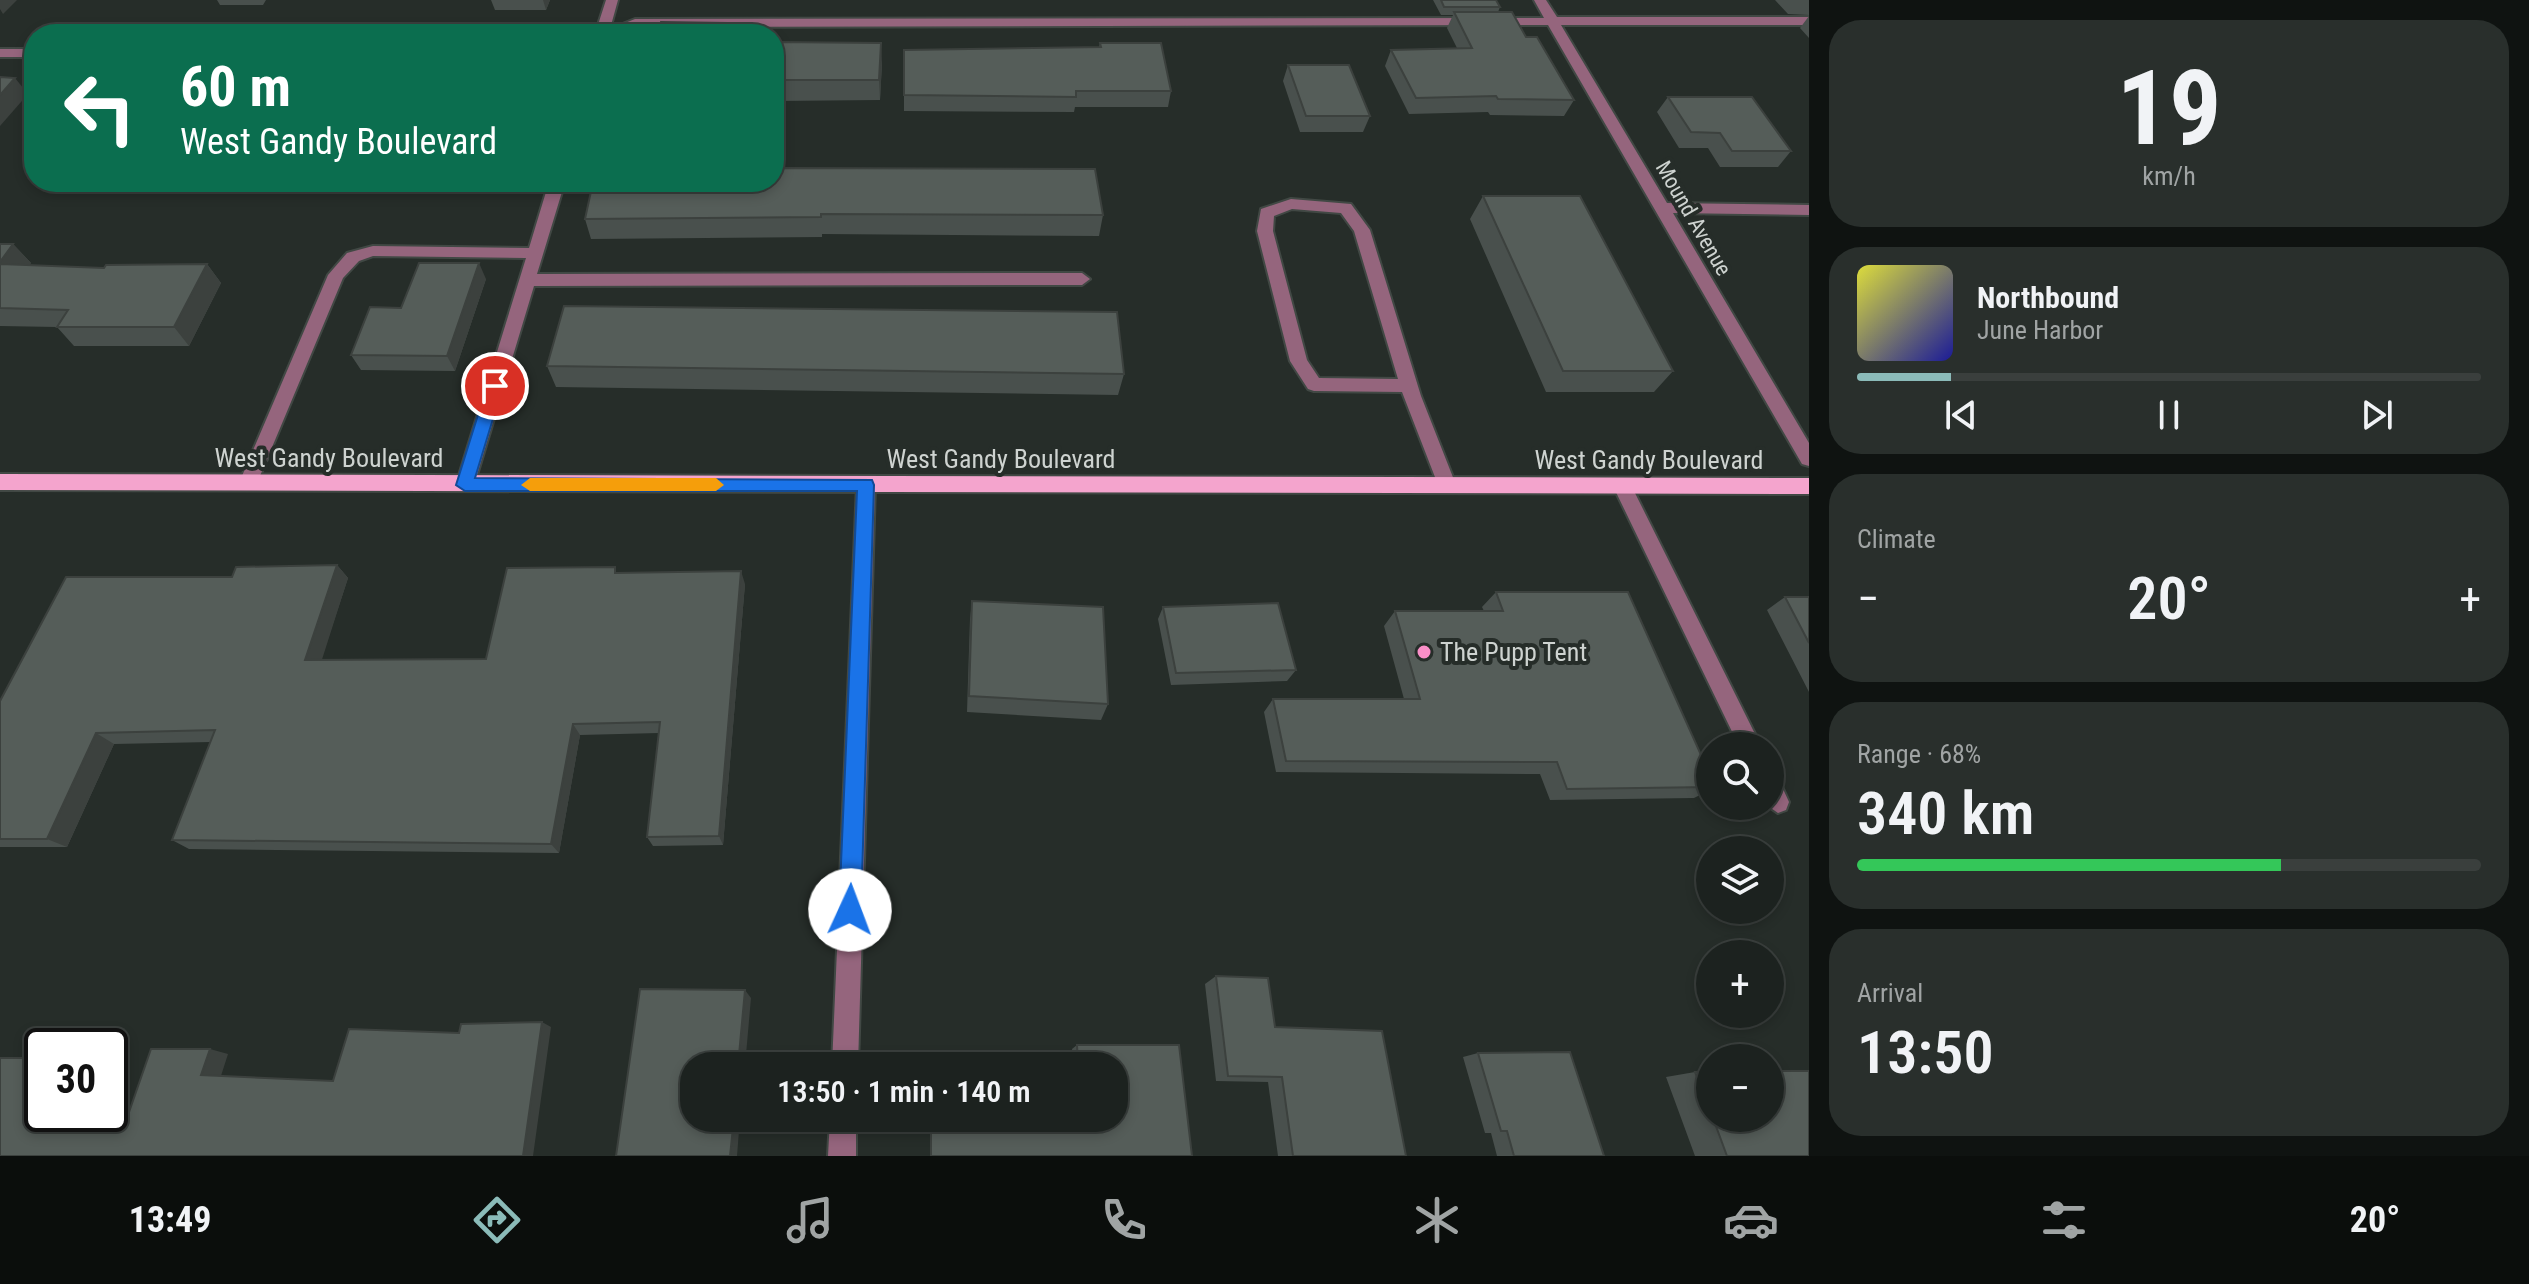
<!DOCTYPE html>
<meta charset="utf-8">
<style>
body{margin:0;font-family:"Roboto Condensed",sans-serif;background:#292f2c;color:#f1f3f6;height:100vh;display:flex;flex-direction:column;font-size:30px;white-space:nowrap}
*{box-sizing:border-box;margin:0}
p{font-size:26px;color:#a0a4a4}
.icon{flex:none;width:44px;height:44px;fill:none;stroke:currentColor;stroke-width:2;stroke-linecap:round;stroke-linejoin:round}
.map{position:relative;flex:1;overflow:hidden}
.side{display:flex;flex-direction:column;gap:20px;padding:20px;background:#0f1311;width:720px}
.side>*{flex:none}
.banner{position:absolute;left:24px;top:24px;width:760px;height:168px;border-radius:32px;box-shadow:0 4px 12px #0003,0 0 0 2px #3a3f3d;background:#0b6e4f;color:#fff;overflow:hidden}
.buttons{position:absolute;left:1696px;top:732px;display:grid;gap:16px}
.buttons a{display:grid;place-items:center;width:88px;height:88px;border-radius:50%;background:#1c221f;box-shadow:0 4px 12px #0003,0 0 0 2px #3a3f3d;font-size:40px}
.speed{position:absolute;left:24px;top:1028px;display:flex;gap:16px;font-size:40px;font-weight:700;text-align:center}
.speed>*{display:grid;place-content:center;width:104px;height:104px;border-radius:50%;background:#1c221f;box-shadow:0 4px 12px #0003,0 0 0 2px #3a3f3d;line-height:1}
.speed .limit{border:4px solid #111;border-radius:12px;background:#fff;color:#111}
.pin{position:absolute;display:grid;place-items:center;width:68px;height:68px;color:#fff;margin:-34px;border:4px solid #fff;border-radius:50%;box-shadow:0 2px 8px #0007}
.me{position:absolute;width:88px;margin:-44px;rotate:2deg;stroke-linejoin:round;filter:drop-shadow(0 0 6px #0008)}
.turn{display:flex;align-items:center;gap:28px;height:168px;padding:0 24px;font-size:36px}
.turn .icon{width:104px;height:104px;stroke-width:2.5}
.turn b{display:block;font-size:56px;line-height:68px}
.big{font-size:60px;font-weight:600;line-height:1.1}
.side .card{flex:1;display:flex;flex-direction:column;justify-content:center;gap:12px;min-width:0;padding:0 28px;border-radius:32px;background:#292f2c}
.side .dial{align-items:center;gap:0}
.dial b{font-size:104px;line-height:1}
.song{display:flex;align-items:center;gap:24px}
.cover{width:96px;height:96px;border-radius:12px;background:linear-gradient(135deg,hsl(60 70% 55%),hsl(240 70% 35%))}
.played{height:8px;border-radius:4px;background:linear-gradient(90deg,#8bbbb9 15%,#3a3f3d 15%)}
.keys{display:flex;justify-content:space-around;direction:ltr}
.heat{display:flex;justify-content:space-between;align-items:center;font-size:44px;direction:ltr}
.charge{height:12px;border-radius:6px;background:linear-gradient(90deg,#34c759 68%,#3a3f3d 0)}
.trip{position:absolute;left:680px;top:1052px;width:448px;height:80px;border-radius:32px;background:#1c221f;box-shadow:0 4px 12px #0003,0 0 0 2px #3a3f3d;font-weight:600;line-height:80px;text-align:center}
.tabs{display:flex;height:128px;justify-content:space-around;align-items:center;background:#0b0e0c;color:#a0a4a4}
.tabs .icon{width:56px;height:56px}
.tabs .selected{color:#8bbbb9}
.tabs b{font-size:36px;color:#f1f3f6}
main{display:flex;flex:1;min-height:0}
.map>svg:first-child{display:block}
.lines{fill:none;stroke-linecap:round;stroke-linejoin:round}
.minor-casing{stroke:#414844;stroke-width:4}
.major-casing{stroke:#414844;stroke-width:4}
.minor{fill:#95657d;fill-rule:evenodd}
.major{fill:#f4a4cd;fill-rule:evenodd}
.wall{fill:#49504d}
.shaded-wall{fill:#3c413e}
.building{fill:#555d59;stroke:#3c413e;stroke-width:2}
.route{fill:#1a73e8;stroke:#114b97;stroke-width:2}
.slow{fill:#f59e0b}
.poi-dot{fill:#fa8fc8;stroke:#262d29;stroke-width:3}
.labels{text-anchor:middle;stroke-width:8;stroke-linejoin:round;paint-order:stroke}
.far-street-label{font-size:22px;fill:#ced3d0;stroke:#262d29}
.street-label{font-size:26px;fill:#ced3d0;stroke:#262d29}
.poi-label{font-size:26px;fill:#ced3d0;stroke:#262d29;text-anchor:start}
</style>
<main>
<div class="map">
<svg width="1809" height="1156" viewBox="0 0 1809 1156">
<rect width="100%" height="100%" fill="#262d29"/>
<g class="lines">
<defs>
<path id="minor" d="M 606,0 L 618,0 L 610,29 L 635,19 L 1544,18 L 1534,0 L 1546,0 L 1557,17 L 1809,17 L 1809,25 L 1561,25 L 1667,203 L 1809,205 L 1809,215 L 1673,213 L 1809,443 L 1809,466 L 1802,464 L 1548,25 L 637,27 L 620,34 L 595,34 Z
M 0,49 L 34,49 L 34,57 L 0,57 Z
M 549,182 L 565,182 L 537,274 L 1082,273 L 1090,279 L 1082,285 L 534,286 L 474,485 L 472,490 L 458,490 L 456,485 L 526,258 L 373,256 L 359,261 L 343,278 L 257,483 L 255,488 L 241,488 L 239,483 L 328,275 L 347,253 L 373,246 L 529,248 Z
M 1291,199 L 1351,204 L 1370,230 L 1421,396 L 1456,485 L 1454,490 L 1440,490 L 1402,392 L 1314,391 L 1308,389 L 1290,361 L 1257,231 L 1261,209 ZM 1292,209 L 1341,213 L 1354,231 L 1398,379 L 1319,378 L 1307,360 L 1273,231 L 1274,216 Z
M 866,477 L 873,480 L 875,485 L 858,1066 L 832,1066 L 857,485 L 859,480 Z
M 1622,478 L 1629,481 L 1761,746 L 1739,746 L 1613,486 L 1615,481 Z
M 1770,775 L 1778,778 L 1789,802 L 1786,810 L 1778,813 L 1768,806 Z
M 830,1118 L 856,1118 L 856,1156 L 828,1156 Z"/>
<path id="major" d="M 0,474 L 1809,478 L 1809,494 L 0,490 Z"/>
</defs>
<!-- minor casing -->
<use href="#minor" class="minor-casing"/>
<!-- major casing -->
<use href="#major" class="major-casing"/>
<!-- minor -->
<use href="#minor" class="minor"/>
<!-- major -->
<use href="#major" class="major"/>
</g>
<!-- wall -->
<path class="wall" d="M 217,0 L 266,0 L 263,5 L 220,5 Z
M 491,0 L 550,0 L 546,10 L 495,10 Z
M 1433,0 L 1496,0 L 1500,7 L 1498,12 L 1526,37 L 1574,100 L 1564,116 L 1490,115 L 1488,112 L 1409,114 L 1385,66 L 1391,50 L 1457,48 L 1447,28 L 1453,15 L 1441,15 Z
M 1775,0 L 1809,0 L 1809,15 L 1788,14 Z
M 1809,16 L 1809,38 L 1800,28 Z
M 774,42 L 882,63 L 880,100 L 774,101 Z
M 1100,43 L 1171,91 L 1168,107 L 1075,107 L 1074,112 L 904,111 L 904,50 L 1099,47 Z
M 1288,65 L 1370,116 L 1363,132 L 1300,132 L 1283,81 Z
M 1668,97 L 1791,151 L 1778,167 L 1720,167 L 1708,148 L 1679,148 L 1657,112 Z
M 593,182 L 1103,215 L 1099,236 L 822,234 L 822,237 L 591,239 L 585,219 Z
M 1483,196 L 1673,371 L 1654,392 L 1546,392 L 1470,219 Z
M 0,244 L 13,244 L 31,263 L 29,265 L 104,268 L 207,264 L 221,283 L 189,346 L 74,346 L 57,327 L 0,326 Z
M 486,279 L 455,371 L 361,370 L 351,355 L 401,308 Z
M 547,366 L 1124,374 L 1118,395 L 556,387 Z
M 337,565 L 348,578 L 321,660 L 486,659 L 618,573 L 745,584 L 723,845 L 653,846 L 647,837 L 659,733 L 580,735 L 559,853 L 189,849 L 172,840 L 211,742 L 114,744 L 67,847 L 0,847 L 0,701 L 232,577 Z
M 1496,592 L 1710,775 L 1710,790 L 1694,798 L 1550,800 L 1540,774 L 1276,772 L 1264,712 L 1273,699 L 1404,699 L 1384,626 L 1395,611 L 1484,611 L 1482,607 Z
M 1785,597 L 1809,597 L 1809,692 L 1767,610 Z
M 972,601 L 1108,704 L 1101,720 L 967,712 L 970,619 Z
M 1163,607 L 1296,670 L 1287,681 L 1171,685 L 1158,619 Z
M 1216,976 L 1275,1027 L 1406,1156 L 1278,1156 L 1268,1082 L 1216,1081 L 1205,984 Z
M 1077,1045 L 1179,1045 L 1192,1156 L 930,1156 L 930,1118 L 1114,1118 L 1114,1066 L 1074,1066 L 1072,1049 Z
M 1478,1053 L 1604,1156 L 1497,1156 L 1491,1133 L 1485,1133 L 1463,1057 Z
M 1695,1072 L 1710,1072 L 1710,1118 L 1770,1118 L 1809,1156 L 1695,1156 L 1666,1077 Z"/>
<!-- shaded-wall -->
<path class="shaded-wall" d="M 0,0 L 17,0 L 3,14 L 0,9 Z
M 543,0 L 550,0 L 546,10 Z
M 881,43 L 882,63 L 880,100 L 879,80 Z
M 15,78 L 28,94 L 0,126 L 0,95 Z
M 13,244 L 31,263 L 16,283 L 0,266 L 0,262 Z
M 479,263 L 486,279 L 455,371 L 447,356 Z
M 207,264 L 221,283 L 189,346 L 174,327 Z
M 337,565 L 348,578 L 318,672 L 305,660 Z
M 741,571 L 745,584 L 723,845 L 719,836 Z
M 573,724 L 580,735 L 559,853 L 551,844 Z
M 96,733 L 114,744 L 67,847 L 47,839 Z
M 745,990 L 751,998 L 745,1066 L 738,1066 Z
M 542,1022 L 551,1027 L 533,1156 L 523,1156 Z
M 210,1049 L 228,1054 L 220,1079 L 201,1075 Z
M 734,1118 L 740,1118 L 737,1156 L 730,1156 Z"/>
<!-- building -->
<path class="building" d="M 1441,0 L 1496,0 L 1500,7 L 1444,7 Z
M 1454,12 L 1512,12 L 1526,37 L 1537,37 L 1574,100 L 1498,99 L 1496,96 L 1416,98 L 1391,50 L 1472,48 Z
M 661,22 L 726,23 L 724,34 L 658,34 Z
M 774,42 L 881,43 L 879,80 L 774,80 Z
M 1100,43 L 1161,43 L 1171,91 L 1076,91 L 1076,97 L 904,95 L 904,50 L 1101,47 Z
M 1288,65 L 1349,65 L 1370,116 L 1306,116 Z
M 0,77 L 15,78 L 0,95 Z
M 1668,97 L 1752,97 L 1791,151 L 1732,151 L 1720,133 L 1691,132 Z
M 774,168 L 1095,169 L 1103,215 L 821,214 L 821,217 L 585,219 L 593,182 L 774,182 Z
M 1483,196 L 1580,196 L 1673,371 L 1563,371 Z
M 0,244 L 13,244 L 0,262 Z
M 419,263 L 479,263 L 447,356 L 351,355 L 370,307 L 401,308 Z
M 0,264 L 104,268 L 106,265 L 207,264 L 174,327 L 57,327 L 68,310 L 0,308 Z
M 564,306 L 1117,312 L 1124,374 L 547,366 Z
M 337,565 L 305,660 L 486,659 L 507,568 L 615,567 L 615,573 L 741,571 L 719,836 L 647,837 L 660,722 L 573,724 L 551,844 L 172,840 L 215,730 L 96,733 L 47,839 L 0,839 L 0,701 L 66,577 L 232,577 L 236,567 Z
M 1496,592 L 1628,592 L 1710,775 L 1710,787 L 1567,789 L 1557,762 L 1286,761 L 1273,699 L 1420,699 L 1395,611 L 1503,611 Z
M 1785,597 L 1809,597 L 1809,643 Z
M 972,601 L 1103,607 L 1108,704 L 969,696 Z
M 1278,603 L 1296,670 L 1176,673 L 1163,607 Z
M 1216,976 L 1268,978 L 1275,1027 L 1382,1031 L 1406,1156 L 1293,1156 L 1282,1077 L 1228,1076 Z
M 640,989 L 745,990 L 738,1066 L 694,1066 L 694,1118 L 734,1118 L 730,1156 L 616,1156 Z
M 542,1022 L 523,1156 L 0,1156 L 0,1058 L 42,1058 L 42,1110 L 40,1113 L 110,1114 L 110,1112 L 129,1112 L 151,1049 L 210,1049 L 201,1075 L 333,1081 L 349,1029 L 459,1033 L 461,1024 Z
M 1077,1045 L 1179,1045 L 1192,1156 L 931,1156 L 931,1118 L 1114,1118 L 1114,1066 L 1078,1066 Z
M 1570,1052 L 1604,1156 L 1514,1156 L 1507,1131 L 1501,1131 L 1478,1053 Z
M 1770,1071 L 1809,1071 L 1809,1156 L 1727,1156 L 1713,1118 L 1770,1118 Z
M 1695,1072 L 1710,1072 L 1710,1111 Z"/>
<!-- route -->
<path class="route" d="M 495,380 L 503,386 L 475,478 L 872,480 L 874,485 L 861,910 L 858,918 L 850,921 L 843,918 L 839,910 L 857,491 L 465,491 L 456,485 L 487,386 Z"/>
<!-- slow -->
<path class="slow" d="M 530,478 L 716,478 L 724,485 L 716,491 L 530,491 L 521,485 Z"/>
<!-- markers -->
<circle class="poi-dot" cx="1424" cy="652" r="8"/>
<g class="labels">
<!-- far-street labels -->
<g class="far-street-label">
<text transform="translate(1694 218) rotate(60)" y="8">Mound Avenue</text>
</g>
<!-- street labels -->
<g class="street-label">
<text x="329" y="467">West Gandy Boulevard</text>
<text x="1001" y="468">West Gandy Boulevard</text>
<text x="1649" y="469">West Gandy Boulevard</text>
</g>
<!-- poi labels -->
<g class="poi-label">
<text x="1440" y="661">The Pupp Tent</text>
</g>
</g>
</svg>
<div class="buttons">
<a><svg class="icon" aria-label="search" viewBox="0 0 24 24"><circle cx="10" cy="10" r="6"/><path d="M15 15l6 6"/></svg></a>
<a><svg class="icon" aria-label="layers" viewBox="0 0 24 24"><path d="M12 4l9 5-9 5-9-5zM3 14l9 5 9-5"/></svg></a>
<a>+</a>
<a>−</a>
</div>
<div class="speed"><div class="limit">30</div></div>
<div class="pin" style="left:495px;top:386px;background:#d93025"><svg class="icon" aria-label="arrive" viewBox="0 0 24 24"><path d="M6 21V4h12l-3 4 3 4H6"/></svg></div>
<svg class="me" style="left:850px;top:910px" viewBox="-20 -20 40 40"><circle r="19" fill="#fff"/><path d="M0-13L10 11 0 6-10 11z" fill="#1a73e8"/></svg>
<div class="trip">13:50 · 1 min · 140 m</div>
<div class="banner">
<div class="turn"><svg class="icon" aria-label="left" viewBox="0 0 24 24"><path d="M17 20v-9H6M10 6l-5 5 5 5"/></svg><div><b>60 m</b>West Gandy Boulevard</div></div>
</div>
</div>
<section class="side">
<div class="card dial"><b>19</b><p>km/h</p></div>
<div class="card">
<div class="song"><i class="cover"></i><div><b>Northbound</b><p>June Harbor</p></div></div>
<div class="played"></div>
<div class="keys"><svg class="icon" aria-label="previous" viewBox="0 0 24 24"><path d="M18 5L8 12l10 7zM5 5v14"/></svg><svg class="icon" aria-label="pause" viewBox="0 0 24 24"><path d="M8 5v14M16 5v14"/></svg><svg class="icon" aria-label="next" viewBox="0 0 24 24"><path d="M6 5l10 7-10 7zM19 5v14"/></svg></div>
</div>
<div class="card"><p>Climate</p>
<div class="heat"><a>−</a><b class="big">20°</b><a>+</a></div>
</div>
<div class="card"><p>Range · 68%</p><b class="big">340 km</b><div class="charge"></div></div>
<div class="card"><p>Arrival</p><b class="big">13:50</b></div>
</section>
</main>
<nav class="tabs">
<b>13:49</b>
<svg class="icon selected" aria-label="directions" viewBox="0 0 24 24"><path d="M12 3l9 9-9 9-9-9zM9 14v-3h6M13 9l2 2-2 2"/></svg>
<svg class="icon" aria-label="music" viewBox="0 0 24 24"><path d="M9 18V5l10-2v13"/><circle cx="6" cy="18" r="3"/><circle cx="16" cy="16" r="3"/></svg>
<svg class="icon" aria-label="phone" viewBox="0 0 24 24"><path d="M5 4h4l2 5-3 2q2 4 5 5l2-3 5 2v4C11 20 4 13 5 4z"/></svg>
<svg class="icon" aria-label="climate" viewBox="0 0 24 24"><path d="M12 3v18M4 7l16 10M4 17L20 7"/></svg>
<svg class="icon" aria-label="car" viewBox="0 0 24 24"><path d="M5 17H2v-5l4-1 3-4h7l3 4 3 1v5h-3M9 17h6M6 11h13"/><circle cx="7" cy="17" r="2"/><circle cx="17" cy="17" r="2"/></svg>
<svg class="icon" aria-label="filters" viewBox="0 0 24 24"><path d="M4 7h16M4 17h16"/><circle cx="9" cy="7" r="2"/><circle cx="15" cy="17" r="2"/></svg>
<b>20°</b>
</nav>
